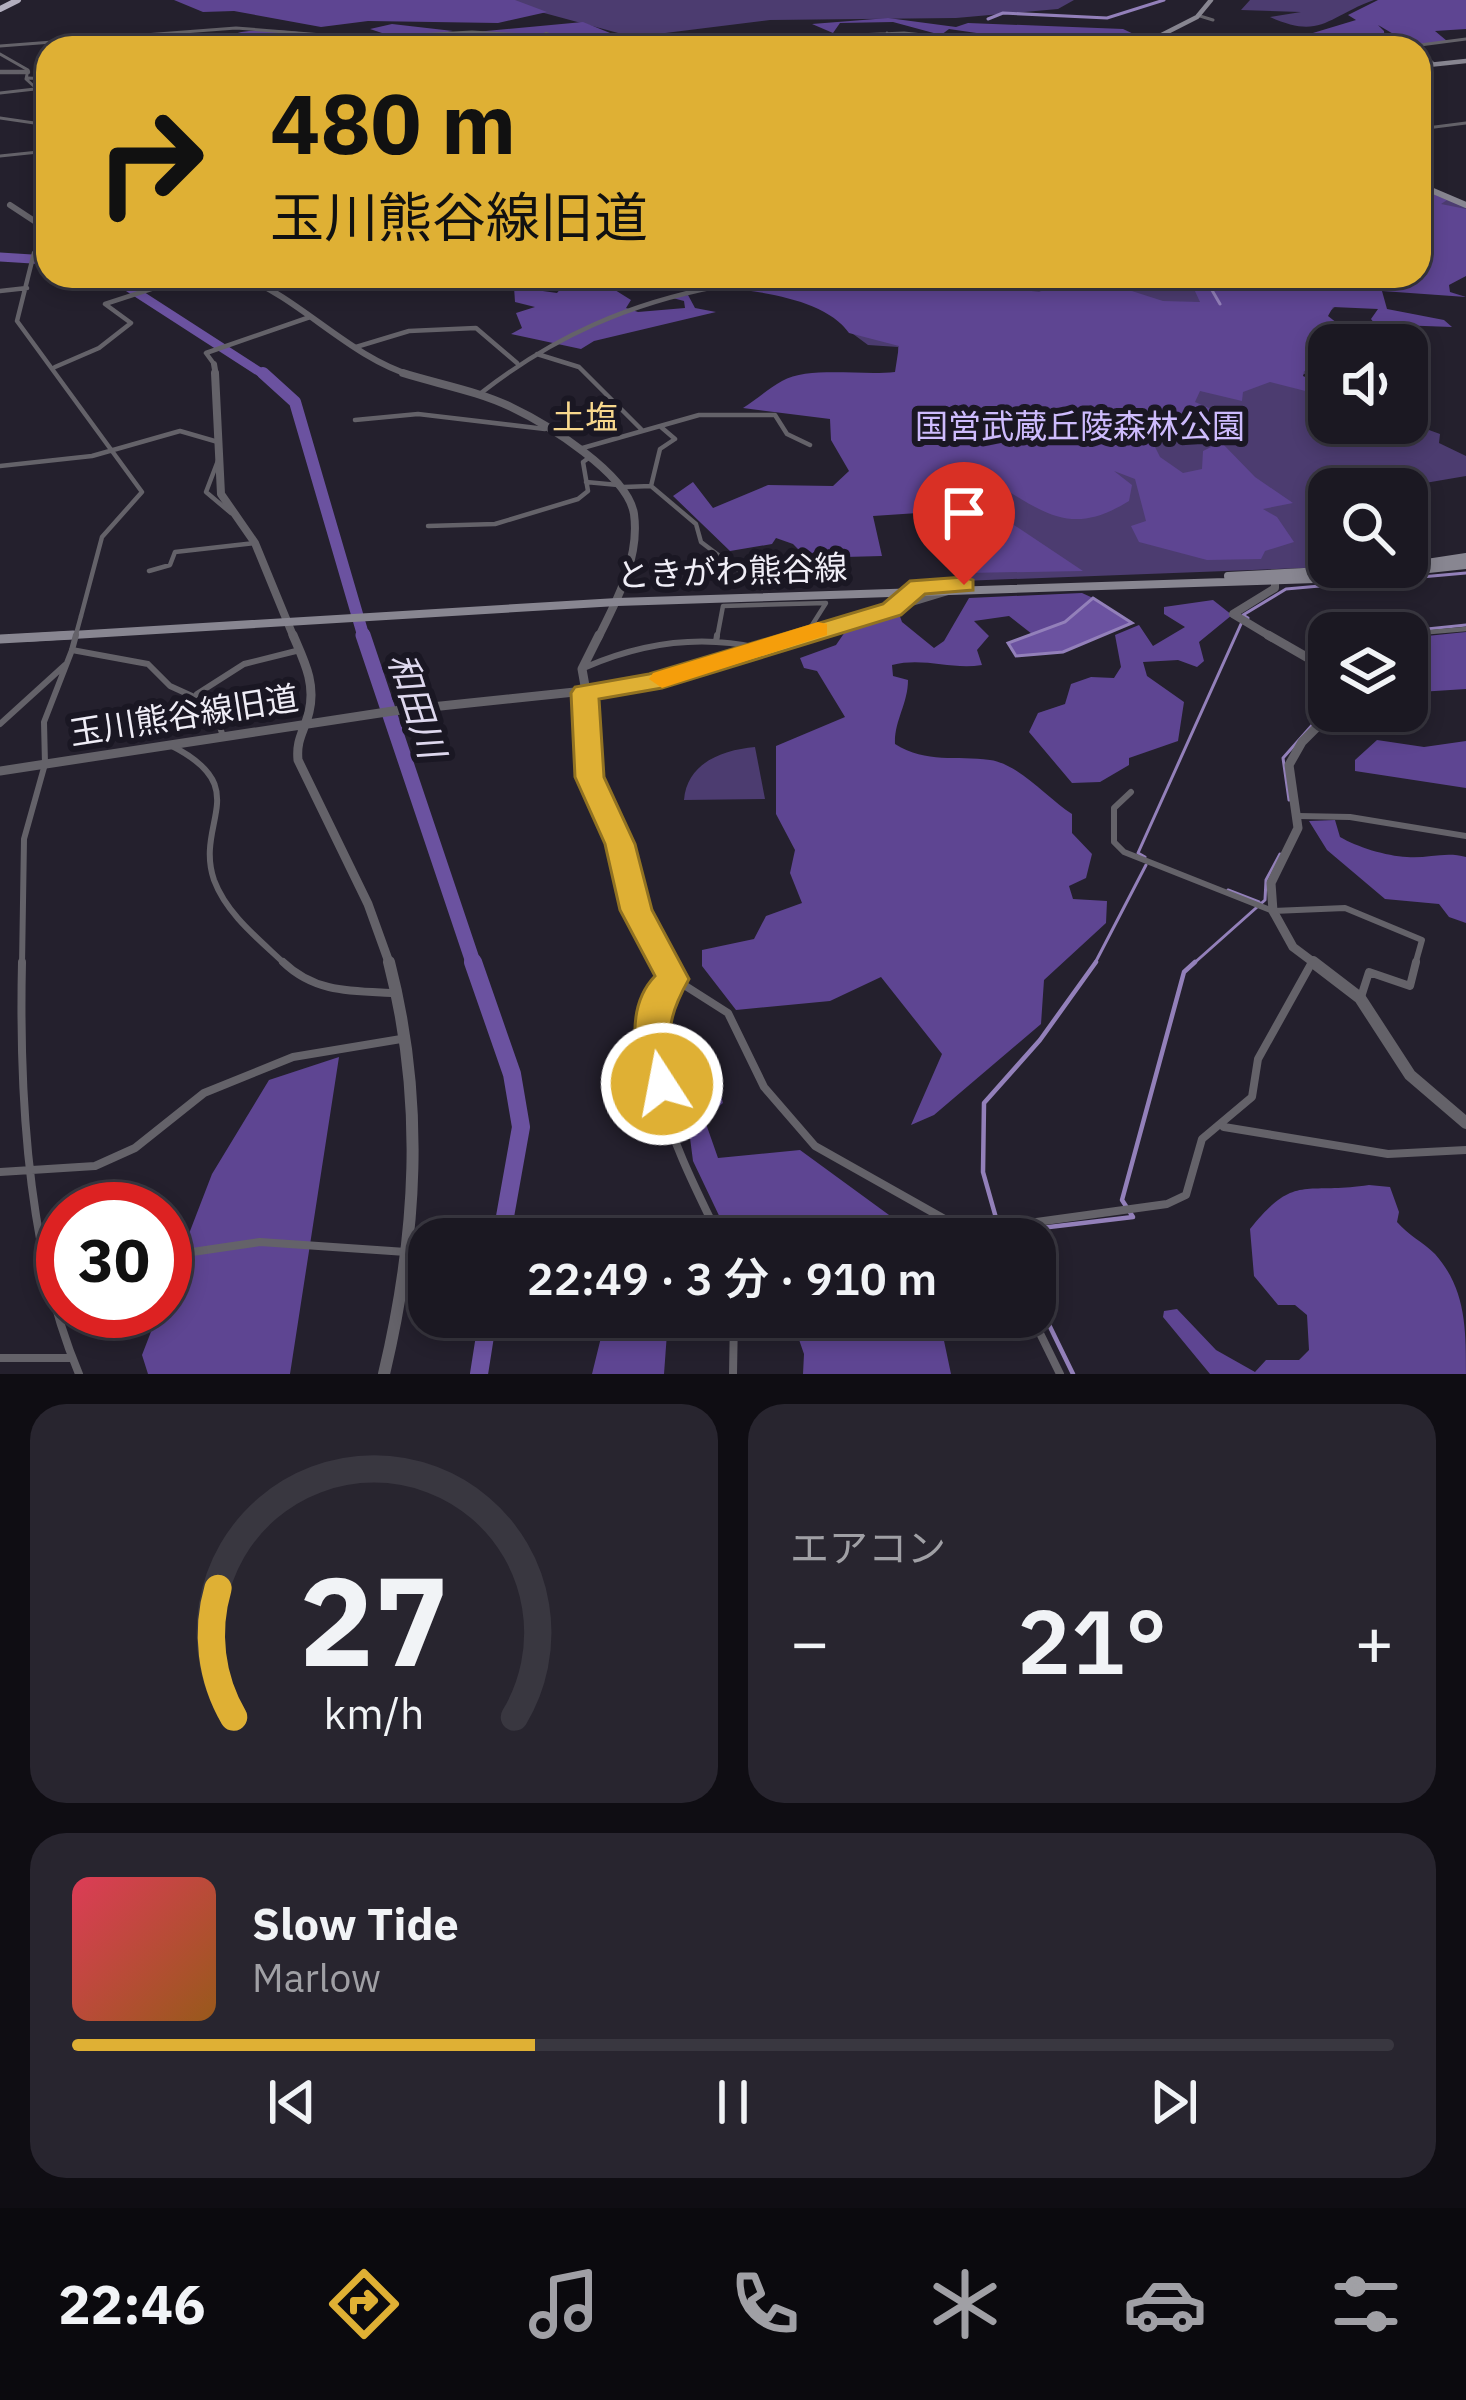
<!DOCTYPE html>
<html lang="ja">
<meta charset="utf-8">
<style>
body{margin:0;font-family:"IBM Plex Sans","Noto Sans JP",sans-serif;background:#28252f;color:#f1f3f6;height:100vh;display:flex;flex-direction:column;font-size:45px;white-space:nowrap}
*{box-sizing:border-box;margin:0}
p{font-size:39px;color:#a0a0a5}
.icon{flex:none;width:66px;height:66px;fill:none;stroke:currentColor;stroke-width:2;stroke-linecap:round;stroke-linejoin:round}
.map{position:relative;height:1374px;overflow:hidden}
.details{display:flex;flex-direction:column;gap:30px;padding:30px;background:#0f0d13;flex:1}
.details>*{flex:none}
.top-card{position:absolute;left:36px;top:36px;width:1395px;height:252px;border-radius:36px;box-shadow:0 6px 18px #0003,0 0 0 3px #393740;background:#dfb034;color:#111;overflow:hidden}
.tools{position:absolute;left:1308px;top:324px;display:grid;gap:24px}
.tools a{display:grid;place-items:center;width:120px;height:120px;border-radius:24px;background:#1b1822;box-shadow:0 6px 18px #0003,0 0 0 3px #393740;font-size:60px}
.speed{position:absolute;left:36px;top:1182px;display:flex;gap:24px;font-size:60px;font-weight:700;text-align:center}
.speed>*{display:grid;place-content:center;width:156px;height:156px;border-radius:50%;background:#1b1822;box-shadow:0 6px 18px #0003,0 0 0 3px #393740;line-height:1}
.speed .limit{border:18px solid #d22;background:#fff;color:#111}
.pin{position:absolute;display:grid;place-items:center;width:102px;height:102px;color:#fff;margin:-123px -51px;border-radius:50% 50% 50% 0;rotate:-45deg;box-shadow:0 0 12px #0007}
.pin .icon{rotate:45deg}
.me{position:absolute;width:132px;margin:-66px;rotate:349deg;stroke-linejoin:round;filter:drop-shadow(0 0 9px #0008)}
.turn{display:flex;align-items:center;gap:42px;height:252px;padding:0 36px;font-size:54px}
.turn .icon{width:156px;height:156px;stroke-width:2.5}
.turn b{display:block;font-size:84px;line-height:102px}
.big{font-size:90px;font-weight:600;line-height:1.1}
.details .card{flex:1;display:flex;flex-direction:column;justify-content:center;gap:18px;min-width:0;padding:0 42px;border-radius:36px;background:#28252f}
.details .dial{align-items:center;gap:0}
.dial svg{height:312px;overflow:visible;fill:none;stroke:#393740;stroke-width:7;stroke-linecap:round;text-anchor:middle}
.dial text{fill:#f1f3f6;stroke:none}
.song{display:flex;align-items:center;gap:36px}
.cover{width:144px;height:144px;border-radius:18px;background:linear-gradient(135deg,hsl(350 70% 55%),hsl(30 70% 35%))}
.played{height:12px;border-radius:6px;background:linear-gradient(90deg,#dfb034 35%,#393740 35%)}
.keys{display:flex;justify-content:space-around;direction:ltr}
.heat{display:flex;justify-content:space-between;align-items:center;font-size:66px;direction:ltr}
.details .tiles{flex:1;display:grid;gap:30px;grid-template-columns:1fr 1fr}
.card:last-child{grid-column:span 2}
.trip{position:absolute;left:408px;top:1218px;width:648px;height:120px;border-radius:36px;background:#1b1822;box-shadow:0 6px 18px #0003,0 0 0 3px #393740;font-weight:600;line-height:120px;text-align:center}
.dock{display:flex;height:192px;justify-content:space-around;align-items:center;background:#0b0a0e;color:#a0a0a5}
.dock .icon{width:84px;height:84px}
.dock .selected{color:#dfb034}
.dock b{font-size:54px;color:#f1f3f6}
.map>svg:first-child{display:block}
.green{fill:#4c3c70}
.forest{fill:#5e4592}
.water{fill:#6b52a0;stroke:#9380ba;stroke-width:3}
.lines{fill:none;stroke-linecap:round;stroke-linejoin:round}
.stream-far1{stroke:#9380ba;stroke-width:3}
.stream{stroke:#9380ba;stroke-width:4.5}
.river-far3{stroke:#6b52a0;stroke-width:9}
.river-far2{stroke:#6b52a0;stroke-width:12}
.river-far1{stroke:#6b52a0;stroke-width:15}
.river{stroke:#6b52a0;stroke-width:18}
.minor-far3{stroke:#646269;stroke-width:3}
.minor-far2{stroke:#646269;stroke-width:4.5}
.minor-far1{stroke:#646269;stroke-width:6}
.minor{stroke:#646269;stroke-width:8}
.tertiary-far4{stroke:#646269;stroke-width:4.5}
.tertiary-far3{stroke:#646269;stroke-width:6}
.tertiary-far2{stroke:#646269;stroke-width:8}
.tertiary-far1{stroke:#646269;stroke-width:9}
.tertiary{stroke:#646269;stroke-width:12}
.secondary-far3{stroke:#888691;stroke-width:4.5}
.secondary-far2{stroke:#888691;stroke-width:6}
.secondary-far1{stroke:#888691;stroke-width:8}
.secondary{stroke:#888691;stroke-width:9}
.trunk{stroke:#b2aebe;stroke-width:6}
.minor-bridge-far1{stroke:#646269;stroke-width:4.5}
.minor-bridge{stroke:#646269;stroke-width:6}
.route{fill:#dfb034;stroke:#917222;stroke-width:3}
.slow{fill:#f59e0b}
.labels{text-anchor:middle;stroke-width:12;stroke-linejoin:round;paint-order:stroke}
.far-quarter-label{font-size:33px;fill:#f8d88d;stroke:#1a1723}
.park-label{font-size:33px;fill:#cebcfd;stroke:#1a1723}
.street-label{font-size:33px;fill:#efedf6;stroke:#1a1723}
.water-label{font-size:36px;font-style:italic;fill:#ded8ee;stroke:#1a1723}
</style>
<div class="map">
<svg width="1466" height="1374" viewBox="0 0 1466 1374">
<rect width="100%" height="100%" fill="#24202d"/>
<!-- green -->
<path class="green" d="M 496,0 L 1074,0 L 1058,9 L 956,18 L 770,20 L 633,37 Z
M 1250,0 L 1374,0 C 1327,17 1321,40 1270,17 L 1301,12 L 1241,10 Z
M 1419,187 L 1466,207 L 1466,240 L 1445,281 L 1369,287 L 1350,293 L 1325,316 L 1329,363 L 1300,376 L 1329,390 L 1329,423 L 1407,422 L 1440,434 L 1439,443 L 1466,456 L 1466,476 L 1390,489 L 1329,489 L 1329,567 L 962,581 L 953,510 L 899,374 L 898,347 L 868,345 L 845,328 L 864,276 L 1419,276 Z
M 755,747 L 765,799 L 684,800 C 687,763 722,750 755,747 Z"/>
<!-- forest -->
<path class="forest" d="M 174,0 L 515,0 L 547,12 L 498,23 L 368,21 L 321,27 L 234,11 L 203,12 Z
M 1378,0 L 1466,0 L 1466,29 L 1435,31 L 1447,41 L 1414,46 L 1378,25 L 1384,31 L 1385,48 L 1293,39 L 1356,20 L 1348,15 Z
M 888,18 L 956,27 L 968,23 L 1123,29 L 1153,43 L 1152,48 L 1105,48 L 1107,37 L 1079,48 L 949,29 L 941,35 L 893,22 L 840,23 L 833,33 L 812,24 Z
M 583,22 L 615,35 L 559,36 L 563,45 L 542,48 L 152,48 L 167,39 C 195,57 221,33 249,31 C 289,27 334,38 374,41 L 388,35 L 370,29 L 392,24 L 453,31 L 422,37 Z
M 1419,188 L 1447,200 L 1441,204 L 1466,209 L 1466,276 L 1449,285 L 1450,292 L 1466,297 L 1382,291 L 1387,309 L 1444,320 L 1452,327 L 1397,325 L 1381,332 L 1371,319 L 1378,309 L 1333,307 L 1328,316 L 1365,345 L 1329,345 L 1329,369 L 1304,371 L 1303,376 L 1329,388 L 1329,397 L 1270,382 L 1243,392 L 1242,401 L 1200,391 L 1195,402 L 1236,420 L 1220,432 L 1198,437 L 1186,430 L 1184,417 L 1168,407 L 1141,419 L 1160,457 L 1183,473 L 1202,469 L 1203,451 L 1221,442 L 1255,477 L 1293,503 L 1263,509 L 1277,517 L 1294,542 L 1265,551 L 1261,559 L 1207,560 L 1139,542 L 1131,526 L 1146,521 L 1135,479 L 1114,471 L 1132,485 L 1129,501 C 1080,531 1055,521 1008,491 L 991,498 L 987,507 L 1083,571 L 966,573 L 959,529 L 948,511 L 873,516 L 882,556 L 807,558 L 793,544 L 776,538 L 772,544 L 730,551 L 673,496 L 693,482 L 713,508 L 768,485 L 833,486 L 849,471 L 831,440 L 830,419 L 743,408 C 756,400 769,388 782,381 C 809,366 862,376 895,372 L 899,346 L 849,333 C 822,294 741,290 695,284 L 688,276 L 777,276 L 803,289 L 818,283 L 803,276 L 1046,276 L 1017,282 L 1016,289 L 1039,292 L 1062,282 L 1049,276 L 1085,276 L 1163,301 L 1200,302 L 1194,289 L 1199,284 L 1154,276 L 1419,276 Z
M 607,285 L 631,300 L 626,308 L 638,312 L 685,308 L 684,301 L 669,297 L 688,295 L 695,308 L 716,312 L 594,341 L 581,349 L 511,334 L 522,328 L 516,313 L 535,307 L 515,302 L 514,287 L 557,293 L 562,287 Z
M 1082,593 L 1093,598 L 1066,622 L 1032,634 L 1009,616 L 974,621 L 989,636 L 977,650 L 982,665 C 951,670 924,657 892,665 L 893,676 L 908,680 C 908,704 894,721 895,744 C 927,764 956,755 990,760 C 1019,764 1047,798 1072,814 L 1072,833 L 1092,854 L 1086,878 L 1069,886 L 1073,899 L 1107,901 L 1106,923 L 1044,980 L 1041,1024 L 934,1115 L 911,1125 L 942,1054 L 881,977 L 830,1001 L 736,1010 L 702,966 L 702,950 L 754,939 L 766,916 L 802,903 L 790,873 L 795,850 L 776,814 L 776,746 L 845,717 L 817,671 L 804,668 L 800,658 L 836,645 L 847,629 L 898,611 L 902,622 L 934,648 L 944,641 L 969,598 Z
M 1213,600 L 1232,615 L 1199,642 L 1204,661 L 1197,667 L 1178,660 L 1143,662 L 1147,676 L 1184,702 L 1178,741 L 1129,758 L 1129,765 L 1100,782 L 1072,783 L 1029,732 L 1038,713 L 1065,704 L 1071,684 L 1091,677 L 1114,678 L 1121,667 L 1115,635 L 1139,625 L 1153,646 L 1185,627 L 1164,614 L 1164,607 Z
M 1466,632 L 1466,689 L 1419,692 L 1407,679 L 1407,638 Z
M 1377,740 L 1424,747 L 1466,741 L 1466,788 L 1355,771 L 1355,760 Z
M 1335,820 L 1340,837 C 1357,847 1386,856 1407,857 C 1427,859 1445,851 1466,857 L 1466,923 L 1449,917 L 1439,904 L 1385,899 L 1327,850 L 1309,821 Z
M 339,1057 L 290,1374 L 148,1374 L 142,1355 L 159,1311 L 165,1311 L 165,1296 L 212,1174 L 269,1080 Z
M 719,1088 L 723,1103 L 704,1118 L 718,1158 L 800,1150 L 900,1223 L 908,1239 L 714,1239 L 724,1226 L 693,1161 L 686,1107 L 695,1094 Z
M 1369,1185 L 1390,1187 L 1399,1212 L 1397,1222 C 1408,1235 1423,1242 1435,1254 C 1466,1289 1466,1328 1466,1374 L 1210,1374 L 1163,1317 L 1164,1311 L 1177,1309 L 1216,1350 L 1255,1372 L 1266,1360 L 1299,1360 L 1309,1350 L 1307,1315 L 1295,1305 L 1278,1305 L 1254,1276 L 1250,1229 C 1295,1173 1303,1195 1369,1185 Z
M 606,1317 L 690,1317 L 667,1333 L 664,1374 L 592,1374 Z
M 751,1317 L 939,1317 L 951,1374 L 803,1374 L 804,1354 L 796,1331 L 746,1338 Z"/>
<!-- water -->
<path class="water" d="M 1093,598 L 1132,623 L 1063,652 L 1016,656 L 1008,643 L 1065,622 Z"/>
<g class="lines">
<!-- stream-far1 -->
<path class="stream-far1" d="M 988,19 L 1003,13 L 1107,18 L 1164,0
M 1156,277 L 1209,285 L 1220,304
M 1248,618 L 1243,615 L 1286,589 L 1466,573
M 1388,633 L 1466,625
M 1289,800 L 1283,758 L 1329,706
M 1145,857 L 1138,853 L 1241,624
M 1228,890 L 1259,902
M 1094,965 L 1146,865
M 1192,965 L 1265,900 L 1266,880 L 1280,854"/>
<!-- stream -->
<path class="stream" d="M 999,1233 L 1133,1217 L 1122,1200 L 1184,972 L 1195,962
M 1002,1239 L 983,1172 L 984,1103 L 1040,1040 L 1096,962
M 1035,1296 L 1073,1374"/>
<!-- river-far3 -->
<path class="river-far3" d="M 0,257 L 48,260
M 111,276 L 266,376"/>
<!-- river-far2 -->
<path class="river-far2" d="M 263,373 L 295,402 L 364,638"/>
<!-- river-far1 -->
<path class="river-far1" d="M 363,635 L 474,965"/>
<!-- river -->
<path class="river" d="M 473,962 L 512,1074 L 521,1127 L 501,1239
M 479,1374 L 488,1317"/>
<!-- minor-far3 -->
<path class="minor-far3" d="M 1200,16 L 1213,20
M 859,36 L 864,48
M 981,43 L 997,48
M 0,46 L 236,28 L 360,38 L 472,32 L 668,43 L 904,33 L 1045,48
M 884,48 L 887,33
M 1323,48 L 1357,48
M 1397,48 L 1466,39
M 1419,51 L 1434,64
M 0,54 L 28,70 L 26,79 L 48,99
M 28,78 L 48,79
M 0,93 L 35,89
M 0,118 L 48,125
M 1419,129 L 1466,123
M 0,156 L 48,151"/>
<!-- minor-far2 -->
<path class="minor-far2" d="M 48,237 L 34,253 L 17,321 L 142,492 L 102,537 L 81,616
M 0,291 L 27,288
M 356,347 L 409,331 L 476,328 L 517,363
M 537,354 L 579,367 L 641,429
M 214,364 L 206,353 L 310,317
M 55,367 L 99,348 L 131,323 L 105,304 L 191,276
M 481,393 C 554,336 630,303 720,286
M 355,420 L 418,414 L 545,429
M 661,427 L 675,439 L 660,449 L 651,486 L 696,524 L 701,542 L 762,588
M 579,449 L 699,415 L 775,415 L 787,434 L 810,445
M 219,458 L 206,492 L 231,513
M 0,466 L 92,456 L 180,431 L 218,442
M 586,482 L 618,485
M 624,487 L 651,486
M 428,526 L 495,524 L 578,499 L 588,491 L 583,462 L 590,457
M 149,571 L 170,565 L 175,552 L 255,543
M 1407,634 L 1466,629
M 717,638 L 723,606 L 826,603 L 807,633"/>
<!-- minor-far1 -->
<path class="minor-far1" d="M 716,642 L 717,635
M 586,667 C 642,643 698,634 758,648
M 197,694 L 244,664 L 300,650
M 0,724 L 65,665
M 170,745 C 256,788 194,822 214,880 C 227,915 260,940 286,965
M 1131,792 L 1114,808 L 1114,842 L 1124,852 L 1273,911 L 1345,908 L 1422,940 L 1415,965
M 1298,816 L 1350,817 L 1466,836
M 22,965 L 24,839 L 45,764 L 44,722 L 72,650 L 148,664 L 170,686 L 214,706 L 223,737"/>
<!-- minor -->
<path class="minor" d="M 22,962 C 19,1093 28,1254 79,1374
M 283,962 C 315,993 352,991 394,993
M 1361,997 L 1369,972 L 1410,986 L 1416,962
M 1224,1127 L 1388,1154 L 1466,1150
M 0,1172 L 95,1166 L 135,1148 L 204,1093 L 293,1057 L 401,1039
M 972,1231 L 1167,1204 L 1186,1195 L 1202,1139 L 1252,1097 L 1258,1059 L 1311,964
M 720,1239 C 686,1167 621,1052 673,978 L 728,1013 L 764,1087 L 815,1146 L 980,1239
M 39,1255 L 63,1255
M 165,1256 L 260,1242 L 406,1252
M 1032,1317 L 1060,1374
M 0,1358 L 71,1358
M 733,1374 L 734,1317"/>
<!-- tertiary-far4 -->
<path class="tertiary-far4" d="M 546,34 L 585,48
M 0,72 L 28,72"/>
<!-- tertiary-far3 -->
<path class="tertiary-far3" d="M 10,205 L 48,230
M 243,276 C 304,302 350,357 413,376
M 214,364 L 216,376"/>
<!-- tertiary-far2 -->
<path class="tertiary-far2" d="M 215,373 L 221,494 L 255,543 L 294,638
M 403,373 C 438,384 478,391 511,407 C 547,424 628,474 634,514 C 640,558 617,600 598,638
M 793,638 L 948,591
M 1273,638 L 1233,614 L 1275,588 L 1275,575"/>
<!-- tertiary-far1 -->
<path class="tertiary-far1" d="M 293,635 C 304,661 316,683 309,712 C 304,732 296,739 298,760 L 368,904 L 390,965
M 599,635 L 582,669 L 590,714 L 589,777 L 620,844 L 636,910 L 666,965
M 1268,635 L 1329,670
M 0,771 L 393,711 L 632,686 L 803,635
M 1317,965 L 1293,947 L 1273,911 L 1271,883 L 1298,828 L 1289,765 L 1302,742 L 1333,711"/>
<!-- tertiary -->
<path class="tertiary" d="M 664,962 L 673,978
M 1313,962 L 1360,998 L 1410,1075 L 1466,1123
M 384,1374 C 417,1235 425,1101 389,962"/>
<!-- secondary-far3 -->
<path class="secondary-far3" d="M 1136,48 L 1197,17 L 1211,0
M 1419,66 L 1466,61"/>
<!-- secondary-far2 -->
<path class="secondary-far2" d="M 1419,185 L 1466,205"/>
<!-- secondary-far1 -->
<path class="secondary-far1" d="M 1407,566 L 1466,557
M 1228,576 L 1401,567
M 23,638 L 617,602 L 1346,578 L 1466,565"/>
<!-- secondary -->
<path class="secondary" d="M 0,639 L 73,635"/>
<!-- trunk -->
<path class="trunk" d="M 0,9 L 18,0"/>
<!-- minor-bridge-far1 -->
<path class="minor-bridge-far1" d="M 75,638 L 81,616"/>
<!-- minor-bridge -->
<path class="minor-bridge" d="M 72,650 L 76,635"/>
</g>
<!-- route -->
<path class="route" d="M 964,577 L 973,580 L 973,590 L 925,594 L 901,615 L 662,688 L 599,699 L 604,777 L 635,844 L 652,910 L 689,979 C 664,1023 668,1034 680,1084 L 675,1094 L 650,1094 C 632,1059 626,1006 655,976 L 620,910 L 605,844 L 575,777 L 571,693 L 575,687 L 649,674 L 883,604 L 910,581 Z"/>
<!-- slow -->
<path class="slow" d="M 818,622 L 827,624 L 827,635 L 662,688 L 649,679 L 653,673 Z"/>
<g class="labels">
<!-- far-quarter labels -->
<g class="far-quarter-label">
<text x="585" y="429">土塩</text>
</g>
<!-- park labels -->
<g class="park-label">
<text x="1080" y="438">国営武蔵丘陵森林公園</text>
</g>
<!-- street labels -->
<g class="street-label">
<text transform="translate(732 571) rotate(-2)" y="12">ときがわ熊谷線</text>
<text transform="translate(184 715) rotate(-9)" y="12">玉川熊谷線旧道</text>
</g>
<!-- water labels -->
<g class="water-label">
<text transform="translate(417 705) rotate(72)" y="13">和田川</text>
</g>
</g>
</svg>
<div class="tools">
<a><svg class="icon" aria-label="sound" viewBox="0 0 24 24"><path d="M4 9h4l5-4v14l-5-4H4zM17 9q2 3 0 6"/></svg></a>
<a><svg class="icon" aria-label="search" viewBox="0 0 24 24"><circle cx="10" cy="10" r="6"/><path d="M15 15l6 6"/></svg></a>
<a><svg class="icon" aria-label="layers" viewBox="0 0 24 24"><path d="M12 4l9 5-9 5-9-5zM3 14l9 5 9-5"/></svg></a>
</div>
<div class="speed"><div class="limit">30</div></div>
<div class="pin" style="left:964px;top:585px;background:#d93025"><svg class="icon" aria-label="arrive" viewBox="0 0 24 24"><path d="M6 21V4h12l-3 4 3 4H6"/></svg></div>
<svg class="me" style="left:662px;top:1084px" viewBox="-20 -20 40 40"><circle r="17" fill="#dfb034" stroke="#fff" stroke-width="3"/><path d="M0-11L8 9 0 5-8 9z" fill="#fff"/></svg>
<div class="trip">22:49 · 3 分 · 910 m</div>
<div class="top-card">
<div class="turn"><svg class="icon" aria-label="right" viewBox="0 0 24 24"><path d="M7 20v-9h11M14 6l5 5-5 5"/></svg><div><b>480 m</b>玉川熊谷線旧道</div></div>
</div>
</div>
<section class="details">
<div class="tiles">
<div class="card dial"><svg viewBox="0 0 100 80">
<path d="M14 69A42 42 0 1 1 86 69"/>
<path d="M14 69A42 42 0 0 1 10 36" stroke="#dfb034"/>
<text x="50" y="56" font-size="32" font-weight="700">27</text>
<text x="50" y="72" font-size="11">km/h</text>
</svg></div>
<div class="card"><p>エアコン</p>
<div class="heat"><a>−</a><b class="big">21°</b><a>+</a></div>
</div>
<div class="card">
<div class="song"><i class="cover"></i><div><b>Slow Tide</b><p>Marlow</p></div></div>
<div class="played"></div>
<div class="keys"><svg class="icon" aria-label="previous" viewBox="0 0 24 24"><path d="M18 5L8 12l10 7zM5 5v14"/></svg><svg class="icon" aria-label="pause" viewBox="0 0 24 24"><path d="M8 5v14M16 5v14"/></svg><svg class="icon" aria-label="next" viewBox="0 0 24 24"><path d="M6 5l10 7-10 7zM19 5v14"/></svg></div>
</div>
</div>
</section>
<nav class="dock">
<b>22:46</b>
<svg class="icon selected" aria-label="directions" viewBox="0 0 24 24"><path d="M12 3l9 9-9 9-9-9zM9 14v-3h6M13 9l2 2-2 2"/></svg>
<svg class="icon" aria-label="music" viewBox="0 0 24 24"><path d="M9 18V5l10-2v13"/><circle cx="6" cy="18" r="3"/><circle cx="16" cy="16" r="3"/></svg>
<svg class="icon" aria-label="phone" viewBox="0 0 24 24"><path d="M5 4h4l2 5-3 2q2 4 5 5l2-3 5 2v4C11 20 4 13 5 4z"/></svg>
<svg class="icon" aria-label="climate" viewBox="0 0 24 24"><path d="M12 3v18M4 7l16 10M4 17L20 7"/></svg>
<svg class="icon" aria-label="car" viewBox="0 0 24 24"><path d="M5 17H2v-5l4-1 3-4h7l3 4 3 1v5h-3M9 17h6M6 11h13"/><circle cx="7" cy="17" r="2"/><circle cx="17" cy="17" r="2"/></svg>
<svg class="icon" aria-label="filters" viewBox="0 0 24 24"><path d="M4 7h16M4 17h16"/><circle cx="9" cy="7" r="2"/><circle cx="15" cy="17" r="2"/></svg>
</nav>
